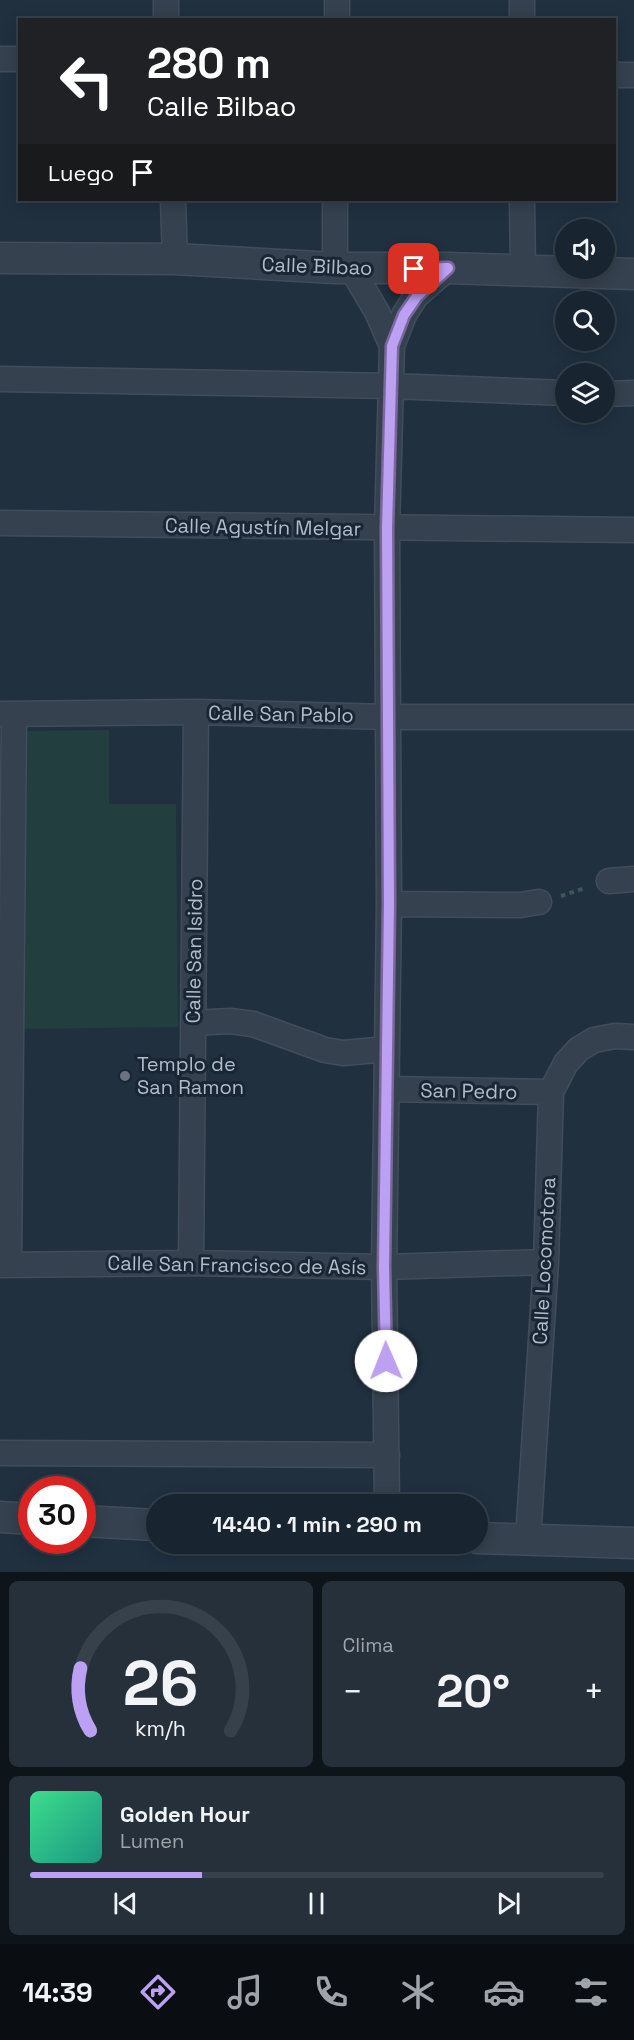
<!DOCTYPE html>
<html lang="es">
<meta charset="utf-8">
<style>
body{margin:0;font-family:"Space Grotesk",sans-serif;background:#25303b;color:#f1f3f6;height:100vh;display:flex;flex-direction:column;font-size:22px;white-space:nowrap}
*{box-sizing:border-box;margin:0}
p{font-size:20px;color:#9fa4aa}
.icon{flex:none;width:33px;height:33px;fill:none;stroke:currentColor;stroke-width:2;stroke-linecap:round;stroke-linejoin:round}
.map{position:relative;height:1572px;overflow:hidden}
.panel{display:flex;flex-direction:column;gap:9px;padding:9px;background:#0d141a;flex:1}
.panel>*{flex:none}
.banner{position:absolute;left:18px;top:18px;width:598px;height:183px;border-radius:0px;box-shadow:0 3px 15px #0003,0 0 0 2px #36414b;background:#202124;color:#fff;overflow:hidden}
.tools{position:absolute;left:555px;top:219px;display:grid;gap:12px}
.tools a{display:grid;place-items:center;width:60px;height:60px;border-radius:50%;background:#18242f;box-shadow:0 3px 15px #0003,0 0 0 2px #36414b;font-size:30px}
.speed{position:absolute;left:18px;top:1476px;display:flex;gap:12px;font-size:30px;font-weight:700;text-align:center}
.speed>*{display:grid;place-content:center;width:78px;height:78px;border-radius:50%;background:#18242f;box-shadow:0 3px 15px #0003,0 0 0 2px #36414b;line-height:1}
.speed .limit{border:9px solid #d22;background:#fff;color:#111}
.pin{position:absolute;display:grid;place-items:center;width:51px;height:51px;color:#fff;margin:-26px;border-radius:12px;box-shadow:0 3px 9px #0006}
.me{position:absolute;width:66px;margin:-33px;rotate:359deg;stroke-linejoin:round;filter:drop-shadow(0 0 4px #0008)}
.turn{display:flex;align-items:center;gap:21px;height:126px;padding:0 30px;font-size:27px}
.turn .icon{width:78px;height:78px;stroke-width:2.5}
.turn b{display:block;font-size:42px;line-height:51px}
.then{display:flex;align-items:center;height:57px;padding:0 30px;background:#0003;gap:12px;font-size:22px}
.big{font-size:45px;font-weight:700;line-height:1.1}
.panel .widget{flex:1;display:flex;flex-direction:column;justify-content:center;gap:9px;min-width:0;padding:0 21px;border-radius:9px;background:#25303b}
.panel .dial{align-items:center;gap:0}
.dial svg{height:156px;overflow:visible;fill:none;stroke:#36414b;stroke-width:7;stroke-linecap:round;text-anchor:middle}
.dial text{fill:#f1f3f6;stroke:none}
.song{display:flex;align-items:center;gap:18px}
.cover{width:72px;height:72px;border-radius:9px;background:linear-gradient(135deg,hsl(150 70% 55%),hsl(170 70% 35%))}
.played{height:6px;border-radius:3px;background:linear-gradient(90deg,#bca0f2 30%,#36414b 30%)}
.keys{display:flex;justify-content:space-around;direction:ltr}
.heat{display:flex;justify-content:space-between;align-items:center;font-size:33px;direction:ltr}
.panel .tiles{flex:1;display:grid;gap:9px;grid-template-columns:1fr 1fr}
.widget:last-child{grid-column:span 2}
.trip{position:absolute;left:146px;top:1494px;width:342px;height:60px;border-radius:30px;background:#18242f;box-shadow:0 3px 15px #0003,0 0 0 2px #36414b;font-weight:700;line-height:60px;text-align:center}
.dock{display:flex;height:96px;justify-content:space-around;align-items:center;background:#0a0e13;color:#9fa4aa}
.dock .icon{width:42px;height:42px}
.dock .active{color:#bca0f2}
.dock b{font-size:27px;color:#f1f3f6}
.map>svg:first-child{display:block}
.green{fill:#223e3f}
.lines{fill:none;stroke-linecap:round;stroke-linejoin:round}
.minor-casing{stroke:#414d5a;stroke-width:27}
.tertiary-casing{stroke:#414d5a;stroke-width:33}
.path{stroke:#3b5857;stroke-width:4;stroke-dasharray:4.5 4.5;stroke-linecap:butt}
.minor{stroke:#35414e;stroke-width:24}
.tertiary{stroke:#35414e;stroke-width:30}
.route-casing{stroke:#7a689d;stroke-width:15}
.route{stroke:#bca0f2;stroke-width:10}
.worship-dot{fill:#6b7280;stroke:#1a2633;stroke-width:2}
.labels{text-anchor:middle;stroke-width:6;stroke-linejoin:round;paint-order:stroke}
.street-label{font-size:20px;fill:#b0bcca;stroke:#1a2633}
.poi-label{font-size:20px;fill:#b0bcca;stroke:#1a2633;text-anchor:start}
</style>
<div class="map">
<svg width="634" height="1572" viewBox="0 0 634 1572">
<rect width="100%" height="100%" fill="#20303f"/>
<!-- green -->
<path class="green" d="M 109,730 L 109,804 L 176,804 L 178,1027 L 24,1029 L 21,731 Z"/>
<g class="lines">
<defs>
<path id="minor" d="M 166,0 L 166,20
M 337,20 L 337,0
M 522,20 L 522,0
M 0,59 L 20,59
M 615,75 L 634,75
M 173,200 L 175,259
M 522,200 L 523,270
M 335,268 L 335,200
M 351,268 L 377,312 L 392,346
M 0,379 L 391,386 L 566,393
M 604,394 L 634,393
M 0,523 L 634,530
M 0,714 L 196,712 L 388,717 L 634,717
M 609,881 L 634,879
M 389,904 L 520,905 L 539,902
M 193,1023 L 230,1021 L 253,1024 L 325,1050 L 343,1053 L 387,1049
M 387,1089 L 551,1092
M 191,1263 L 196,712
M 9,1264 L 14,714
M 0,1265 L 191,1263 L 384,1267 L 546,1262
M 0,1453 L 387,1455
M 387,1504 L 384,1267 L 389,904 L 387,528 L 392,346 L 404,315 L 416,296 L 448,268
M 528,1539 L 546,1262 L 551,1092 L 566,1063 L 579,1049 L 594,1040 L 615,1036 L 634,1037"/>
<path id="tertiary" d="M 0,258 L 175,259 L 335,268 L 448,268 L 634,274
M 0,1517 L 32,1519
M 82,1521 L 156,1525
M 477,1538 L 634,1543"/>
</defs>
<!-- minor casing -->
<use href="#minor" class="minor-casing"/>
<!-- tertiary casing -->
<use href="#tertiary" class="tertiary-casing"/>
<!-- path -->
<path class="path" d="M 561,896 L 585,888"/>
<!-- minor -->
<use href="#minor" class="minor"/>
<!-- tertiary -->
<use href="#tertiary" class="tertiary"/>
</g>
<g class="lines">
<defs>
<path id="route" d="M 386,1361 L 384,1267 L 389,904 L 387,528 L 392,346 L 404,315 L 417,296 L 448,268 L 414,269"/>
</defs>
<!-- route casing -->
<use href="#route" class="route-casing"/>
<!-- route -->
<use href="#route" class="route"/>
</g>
<!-- markers -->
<circle class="worship-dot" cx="125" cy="1076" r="6"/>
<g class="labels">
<!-- street labels -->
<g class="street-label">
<text transform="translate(317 266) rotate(2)" y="7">Calle Bilbao</text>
<text transform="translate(263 527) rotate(1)" y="7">Calle Agustín Melgar</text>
<text transform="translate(281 714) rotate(1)" y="7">Calle San Pablo</text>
<text transform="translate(194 951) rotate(-89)" y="7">Calle San Isidro</text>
<text transform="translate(469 1091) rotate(1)" y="7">San Pedro</text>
<text transform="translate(544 1261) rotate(-87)" y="7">Calle Locomotora</text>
<text transform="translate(237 1265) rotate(1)" y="7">Calle San Francisco de Asís</text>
</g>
<!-- poi labels -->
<g class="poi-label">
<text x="137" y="1071">Templo de<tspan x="137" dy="23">San Ramon</tspan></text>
</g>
</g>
</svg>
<div class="tools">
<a><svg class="icon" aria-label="sound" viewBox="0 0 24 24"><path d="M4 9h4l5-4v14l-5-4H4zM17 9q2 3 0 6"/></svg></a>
<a><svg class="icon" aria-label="search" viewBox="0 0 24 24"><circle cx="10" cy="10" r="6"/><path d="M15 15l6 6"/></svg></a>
<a><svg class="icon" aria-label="layers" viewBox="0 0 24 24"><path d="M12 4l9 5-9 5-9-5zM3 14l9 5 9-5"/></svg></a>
</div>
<div class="speed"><div class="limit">30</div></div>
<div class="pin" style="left:414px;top:269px;background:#d93025"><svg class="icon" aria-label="arrive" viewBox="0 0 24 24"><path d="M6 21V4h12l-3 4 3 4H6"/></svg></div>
<svg class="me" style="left:386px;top:1361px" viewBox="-20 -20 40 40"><circle r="19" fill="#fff"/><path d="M0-13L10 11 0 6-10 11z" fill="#bca0f2"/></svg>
<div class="trip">14:40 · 1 min · 290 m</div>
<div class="banner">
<div class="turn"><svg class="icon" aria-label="left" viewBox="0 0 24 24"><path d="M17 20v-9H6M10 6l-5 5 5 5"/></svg><div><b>280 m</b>Calle Bilbao</div></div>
<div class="then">Luego<svg class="icon" aria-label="arrive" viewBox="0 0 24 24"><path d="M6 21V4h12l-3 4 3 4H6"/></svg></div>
</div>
</div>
<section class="panel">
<div class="tiles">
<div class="widget dial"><svg viewBox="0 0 100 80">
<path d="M14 69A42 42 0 1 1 86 69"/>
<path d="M14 69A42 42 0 0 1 9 37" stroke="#bca0f2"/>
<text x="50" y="56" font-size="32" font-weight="700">26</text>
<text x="50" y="72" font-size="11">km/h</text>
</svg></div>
<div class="widget"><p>Clima</p>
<div class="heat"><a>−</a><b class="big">20°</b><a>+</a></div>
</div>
<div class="widget">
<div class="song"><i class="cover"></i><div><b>Golden Hour</b><p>Lumen</p></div></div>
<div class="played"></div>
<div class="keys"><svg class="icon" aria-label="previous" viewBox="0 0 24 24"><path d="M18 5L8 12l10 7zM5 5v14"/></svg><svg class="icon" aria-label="pause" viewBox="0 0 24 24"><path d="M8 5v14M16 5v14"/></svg><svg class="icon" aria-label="next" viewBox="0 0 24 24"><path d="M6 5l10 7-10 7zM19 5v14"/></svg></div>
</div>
</div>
</section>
<nav class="dock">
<b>14:39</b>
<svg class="icon active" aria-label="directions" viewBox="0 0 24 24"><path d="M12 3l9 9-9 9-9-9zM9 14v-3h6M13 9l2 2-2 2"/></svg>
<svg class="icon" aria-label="music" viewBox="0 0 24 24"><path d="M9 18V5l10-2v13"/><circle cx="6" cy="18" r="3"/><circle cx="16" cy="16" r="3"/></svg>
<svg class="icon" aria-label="phone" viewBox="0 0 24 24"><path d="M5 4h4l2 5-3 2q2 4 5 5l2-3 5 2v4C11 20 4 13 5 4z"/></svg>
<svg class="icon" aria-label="climate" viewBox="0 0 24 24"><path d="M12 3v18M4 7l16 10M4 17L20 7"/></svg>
<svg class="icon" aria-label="car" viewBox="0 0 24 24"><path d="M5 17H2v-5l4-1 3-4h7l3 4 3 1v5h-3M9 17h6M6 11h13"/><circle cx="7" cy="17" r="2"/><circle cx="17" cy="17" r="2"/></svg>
<svg class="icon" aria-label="filters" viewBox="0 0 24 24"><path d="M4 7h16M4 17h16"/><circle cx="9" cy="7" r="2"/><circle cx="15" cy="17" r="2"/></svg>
</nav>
